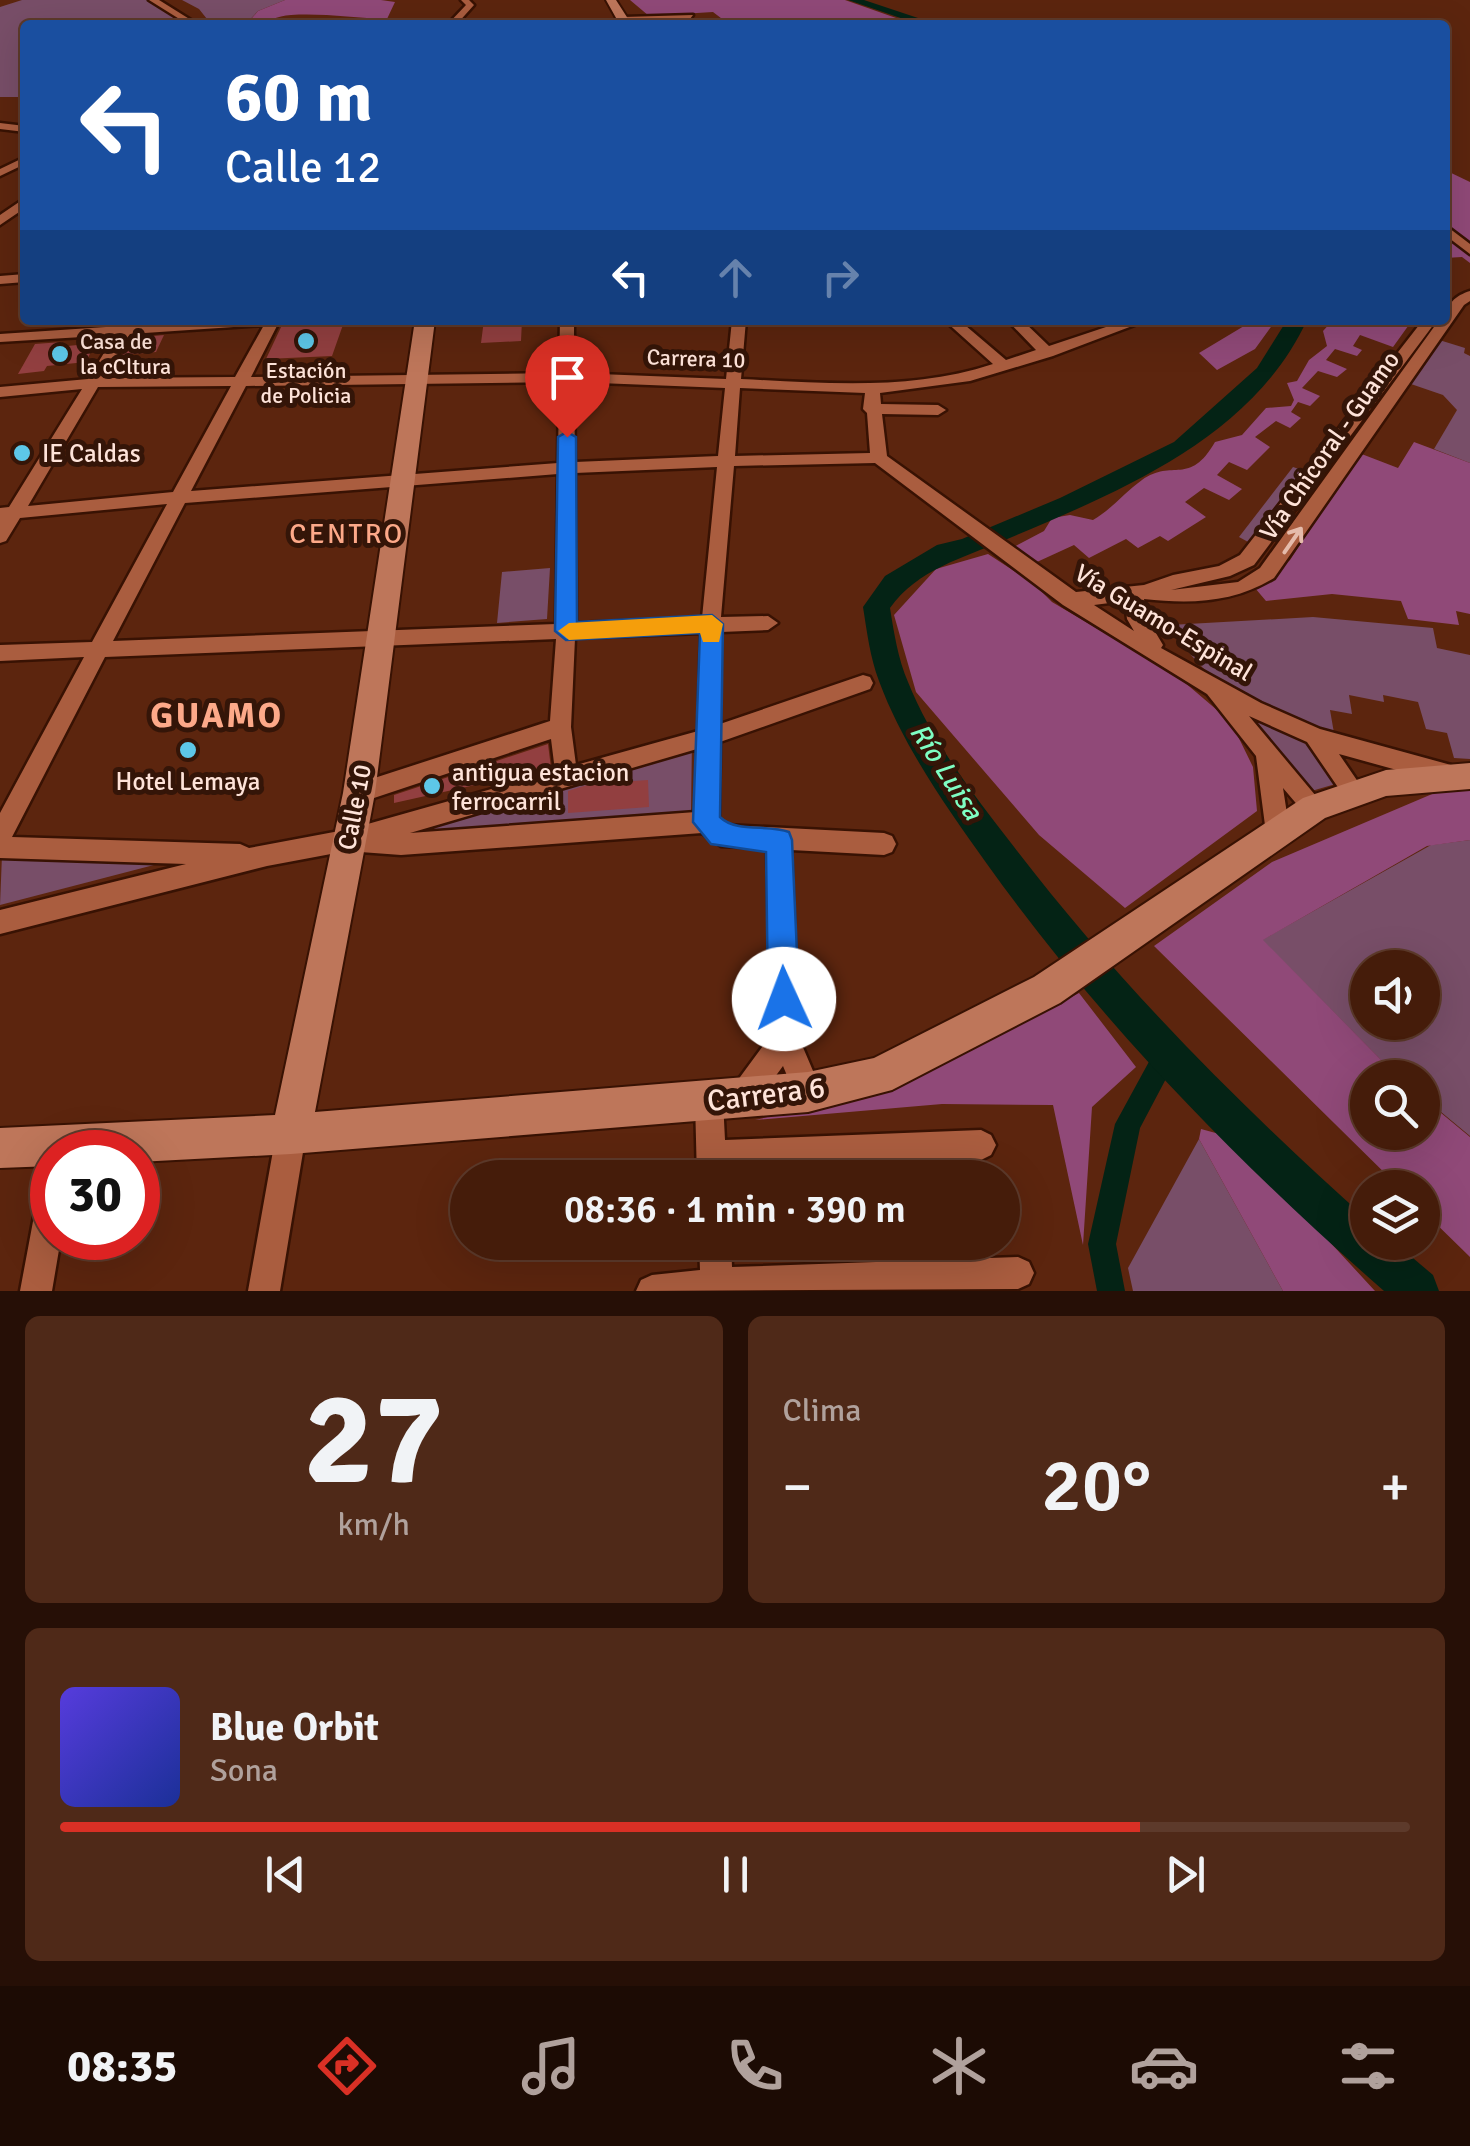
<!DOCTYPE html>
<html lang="es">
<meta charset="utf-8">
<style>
body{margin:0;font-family:Signika,sans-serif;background:#4f2918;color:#f1f3f6;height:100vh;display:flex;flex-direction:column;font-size:38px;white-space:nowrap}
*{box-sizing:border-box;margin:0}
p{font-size:32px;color:#b0a19c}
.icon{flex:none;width:55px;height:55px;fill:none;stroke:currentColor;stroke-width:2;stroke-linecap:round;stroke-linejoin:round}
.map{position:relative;height:1291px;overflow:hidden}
.details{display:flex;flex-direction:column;gap:25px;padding:25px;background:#260f06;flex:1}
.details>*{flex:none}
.guide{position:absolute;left:20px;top:20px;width:1430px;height:305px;border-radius:10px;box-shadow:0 10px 40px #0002,0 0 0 2px #5d3a2b;background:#1a4fa0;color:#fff;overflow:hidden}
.tools{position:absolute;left:1350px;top:950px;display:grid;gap:20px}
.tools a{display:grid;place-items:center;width:90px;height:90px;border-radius:50%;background:#451c0a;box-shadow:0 10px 40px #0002,0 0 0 2px #5d3a2b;font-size:50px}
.speed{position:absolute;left:30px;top:1130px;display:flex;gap:20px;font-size:50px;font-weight:700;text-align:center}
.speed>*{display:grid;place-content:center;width:130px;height:130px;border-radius:50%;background:#451c0a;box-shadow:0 10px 40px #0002,0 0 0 2px #5d3a2b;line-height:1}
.speed .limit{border:15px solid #d22;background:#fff;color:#111}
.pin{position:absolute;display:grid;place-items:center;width:85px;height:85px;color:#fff;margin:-102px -42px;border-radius:50% 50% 50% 0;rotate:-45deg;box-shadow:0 0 10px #0007}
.pin .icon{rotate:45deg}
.me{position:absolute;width:110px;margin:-55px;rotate:358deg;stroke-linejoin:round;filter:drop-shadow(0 0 8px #0008)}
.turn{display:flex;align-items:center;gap:35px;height:210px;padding:0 40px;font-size:45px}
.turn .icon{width:130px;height:130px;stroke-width:2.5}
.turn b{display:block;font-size:70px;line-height:85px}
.lanes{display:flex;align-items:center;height:95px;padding:0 40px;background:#0003;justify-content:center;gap:50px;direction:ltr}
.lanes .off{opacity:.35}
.big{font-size:75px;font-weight:600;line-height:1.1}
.details .tile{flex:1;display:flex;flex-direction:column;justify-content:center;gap:15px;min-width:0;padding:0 35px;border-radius:15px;background:#4f2918}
.details .dial{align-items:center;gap:0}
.dial b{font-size:130px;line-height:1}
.song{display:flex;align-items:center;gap:30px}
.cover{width:120px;height:120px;border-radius:15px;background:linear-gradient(135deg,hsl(250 70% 55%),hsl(230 70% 35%))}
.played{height:10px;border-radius:5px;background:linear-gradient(90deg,#d93025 80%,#5d3a2b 80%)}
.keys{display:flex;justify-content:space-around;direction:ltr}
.heat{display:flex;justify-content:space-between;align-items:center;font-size:55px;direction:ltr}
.details .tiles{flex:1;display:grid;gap:25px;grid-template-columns:1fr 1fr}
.tile:last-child{grid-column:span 2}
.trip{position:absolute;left:450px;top:1160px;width:570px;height:100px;border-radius:50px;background:#451c0a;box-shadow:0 10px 40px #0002,0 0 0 2px #5d3a2b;font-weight:600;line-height:100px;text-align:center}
.tab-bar{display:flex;height:160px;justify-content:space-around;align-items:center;background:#1c0b04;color:#b0a19c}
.tab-bar .icon{width:70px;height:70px}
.tab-bar .selected{color:#d93025}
.tab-bar b{font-size:45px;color:#f1f3f6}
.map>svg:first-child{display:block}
.green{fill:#784e68;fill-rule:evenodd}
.forest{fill:#904978}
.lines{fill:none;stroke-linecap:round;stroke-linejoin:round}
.canal{fill:#042315;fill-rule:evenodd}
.river{fill:#042315;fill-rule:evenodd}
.building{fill:#923f40}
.minor-casing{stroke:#381203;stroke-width:5}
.major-casing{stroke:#381203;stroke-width:4}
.minor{fill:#aa5d3f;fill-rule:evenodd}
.major{fill:#be765a;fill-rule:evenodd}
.oneway{stroke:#e5bbab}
.route{fill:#1a73e8;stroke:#114b97;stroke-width:2.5}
.slow{fill:#f59e0b}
.poi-dot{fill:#5dc7e8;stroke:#341508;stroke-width:4}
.labels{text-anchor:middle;stroke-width:10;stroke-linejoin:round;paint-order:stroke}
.far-poi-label{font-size:22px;fill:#fee3d9;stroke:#341508;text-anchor:start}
.far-street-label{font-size:22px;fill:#fee3d9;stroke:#341508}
.street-label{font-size:25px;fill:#fee3d9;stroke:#341508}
.poi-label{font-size:25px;fill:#fee3d9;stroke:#341508;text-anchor:start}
.neighbourhood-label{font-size:28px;letter-spacing:2.5px;fill:#fda989;stroke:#341508}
.water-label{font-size:28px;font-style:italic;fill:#7efec3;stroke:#341508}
.near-street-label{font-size:30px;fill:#fee3d9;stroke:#341508}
.district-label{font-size:35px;font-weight:bold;letter-spacing:2.5px;fill:#fda989;stroke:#341508}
</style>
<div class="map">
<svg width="1470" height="1291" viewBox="0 0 1470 1291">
<rect width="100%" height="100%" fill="#5c250e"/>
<!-- green -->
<path class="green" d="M 22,0 L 150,0 L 190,25 L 25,25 L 25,97 L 0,97 L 0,7 Z
M 182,0 L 285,0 L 258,11 L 245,25 L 211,24 L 199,9 Z
M 1436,339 L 1465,348 L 1464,353 L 1470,356 L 1470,463 L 1434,449 L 1457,410 L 1443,395 L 1408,383 Z
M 1293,467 L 1302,470 L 1257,536 L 1250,543 L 1239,537 Z
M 550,568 L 547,619 L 497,623 L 502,572 Z
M 1313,617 L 1433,628 L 1437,648 L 1470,655 L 1470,759 L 1454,758 L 1447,733 L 1426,729 L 1418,702 L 1383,695 L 1384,702 L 1349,695 L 1352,714 L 1330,710 L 1334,733 C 1264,715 1208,690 1170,625 Z
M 1237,707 L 1308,738 L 1339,783 L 1308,792 Z
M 692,740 L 691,812 L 357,845 L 358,826 L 569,782 Z
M 1470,840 L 1470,1136 L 1423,1097 L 1422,1078 L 1400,1077 L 1391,1070 L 1262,940 L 1431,845 ZM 1368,968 L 1422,968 L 1422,1022 L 1368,1022 Z
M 204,852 L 0,905 L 2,855 Z
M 1199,1139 L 1283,1291 L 1133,1291 L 1128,1268 Z"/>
<!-- forest -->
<path class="forest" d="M 285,0 L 381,0 L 395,2 L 387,19 C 355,18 323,13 291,15 C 274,16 263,25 246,25 L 258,11 Z
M 630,0 L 845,0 L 916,25 L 730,25 L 713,12 L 649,16 Z
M 1445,170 L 1470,182 L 1470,263 L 1462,257 L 1445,258 Z
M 1254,320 L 1276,320 L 1255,349 L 1217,370 L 1199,353 Z
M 1333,320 L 1411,322 L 1393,347 L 1360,335 L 1353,346 L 1362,350 L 1357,356 L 1335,349 L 1326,360 L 1347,369 L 1337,377 L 1318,371 L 1302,388 L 1320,396 L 1310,406 L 1298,402 L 1291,412 L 1301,418 L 1290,428 L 1276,421 L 1255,437 L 1270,447 L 1247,470 L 1229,462 L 1217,475 L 1242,489 L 1229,500 L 1204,488 L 1185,502 L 1206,517 L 1168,541 L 1160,536 L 1138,548 L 1126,539 L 1089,558 L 1074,545 L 1026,567 L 1008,550 L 1044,531 L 1052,518 L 1070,515 L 1093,520 C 1112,509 1125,492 1142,480 C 1173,458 1189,487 1215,442 L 1242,435 L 1266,408 L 1291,406 L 1294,400 L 1287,383 L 1297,381 L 1309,360 L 1327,346 L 1323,331 Z
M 1414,442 L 1470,463 L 1470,614 L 1456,611 L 1459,625 L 1408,619 L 1401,601 L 1332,594 L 1266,601 L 1255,588 L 1290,560 L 1359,453 L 1398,468 Z
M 988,554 L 1034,584 L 1052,602 L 1176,675 L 1231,722 L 1253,767 L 1257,811 L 1125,908 L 1039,835 L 916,692 L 894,615 L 936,569 Z
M 1451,786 L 1470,787 L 1470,840 L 1427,846 L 1263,940 L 1398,1077 L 1368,1078 L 1368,1132 L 1422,1132 L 1423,1098 L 1470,1137 L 1470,1257 L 1423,1211 L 1422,1188 L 1399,1187 L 1154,946 L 1272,862 Z
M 1079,993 L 1136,1067 L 1092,1107 L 1083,1245 L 1053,1105 L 942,1104 L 755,1120 L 883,1090 L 933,1070 Z
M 1201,1129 L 1234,1138 L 1375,1291 L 1283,1291 L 1199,1139 Z"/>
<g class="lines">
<!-- canal -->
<path class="canal" d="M 1166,1044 L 1175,1047 L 1178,1056 L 1140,1128 L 1116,1244 L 1125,1291 L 1097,1291 L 1088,1244 L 1115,1124 L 1157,1047 Z"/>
<!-- river -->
<path class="river" d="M 848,0 L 864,0 L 939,25 L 921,25 Z
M 1287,320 L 1307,320 C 1252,439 1118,492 1005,540 C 963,558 918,569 890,608 C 894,633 898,659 908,682 C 931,740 973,794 1011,843 C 1116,981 1238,1104 1368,1220 L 1368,1242 L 1394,1242 L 1433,1275 L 1439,1291 L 1384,1291 C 1237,1162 1101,1023 987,864 C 947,808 903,746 879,681 C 870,657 867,632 863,607 L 885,576 L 937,545 L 962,539 L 1060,498 L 1174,442 L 1257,368 Z"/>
</g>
<!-- building -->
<path class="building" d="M 484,320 L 522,320 L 521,341 L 481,343 Z
M 344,322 L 332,356 L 266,359 L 282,325 Z
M 164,335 L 156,352 L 122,355 L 132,338 Z
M 62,342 L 59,347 L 95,343 L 86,362 L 47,366 L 44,371 L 18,374 L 35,344 Z
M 548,744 L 551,768 L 394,803 L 394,795 Z
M 648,780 L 649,807 L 568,813 L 568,791 L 590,784 Z"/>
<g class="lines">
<defs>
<path id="minor" d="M 149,0 L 159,0 L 199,25 L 189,25 Z
M 461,0 L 469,0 L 474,5 L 456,25 L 447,25 L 466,5 Z
M 693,15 L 690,19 L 619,19 L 623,17 Z
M 0,123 L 25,126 L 25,132 L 0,129 Z
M 25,157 L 25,164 L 0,176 L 0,169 Z
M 25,198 L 25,208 L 0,225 L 0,215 Z
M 1445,225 L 1470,244 L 1470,254 L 1445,235 Z
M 25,274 L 25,282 L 0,284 L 0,276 Z
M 1470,291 L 1470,301 L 1464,305 L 1274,578 C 1233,603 1191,604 1144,599 L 1147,618 L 1163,645 L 1161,648 L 1261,703 L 1320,729 L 1451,765 L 1459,768 L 1462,775 L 1459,782 L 1451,785 L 1339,754 L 1365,792 L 1362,799 L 1354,802 L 1346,799 L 1307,742 L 1249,716 L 1326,808 L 1322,815 L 1314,818 L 1306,815 L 1283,788 L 1290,833 L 1286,840 L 1278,844 L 1270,840 L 1266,833 L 1256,756 L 1207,694 L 1063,605 L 875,463 L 734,466 L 721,617 L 768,616 L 778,623 L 768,630 L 721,632 L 720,724 L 863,675 L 870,677 L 873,683 L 870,689 L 720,742 L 719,818 L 726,825 L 884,833 L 892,836 L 896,844 L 892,852 L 884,855 L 791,850 L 799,1038 L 822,1092 L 818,1102 L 808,1106 L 798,1102 L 783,1066 L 752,1108 L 742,1112 L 732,1108 L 728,1098 L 732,1088 L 771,1035 L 767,848 L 721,846 L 702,833 L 401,855 L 347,851 L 267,866 L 0,934 L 0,910 L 186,864 L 0,858 L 0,813 L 84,657 L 0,661 L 0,645 L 92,642 L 167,504 L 20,518 L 6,541 L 0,543 L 0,508 L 9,507 L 82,389 L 0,397 L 0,387 L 88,379 L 115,335 L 0,342 L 0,334 L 121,326 L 124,320 L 136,320 L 135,325 L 280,320 L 251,377 L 559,373 L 560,320 L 574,320 L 574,373 L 726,379 L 732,320 L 746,320 L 741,379 C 825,383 911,391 993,364 L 944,320 L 959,320 L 1006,360 L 1036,350 L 1007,320 L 1022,320 L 1049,346 L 1127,320 L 1148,320 L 1053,356 L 970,381 L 880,393 L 881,404 L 938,405 L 946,410 L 938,415 L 882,414 L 887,456 L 1076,592 L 1144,585 L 1173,575 L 1219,566 L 1240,555 L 1423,320 L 1437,320 L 1254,565 L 1230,576 L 1171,590 L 1238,582 L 1260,568 L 1439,320 L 1445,320 C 1445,305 1456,295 1470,291 ZM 264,325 L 235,377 L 103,378 L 130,334 ZM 559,382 L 558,463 L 191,491 L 246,386 ZM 574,382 L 725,388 L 718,456 L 575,462 ZM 231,386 L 173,492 L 28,506 L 98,387 ZM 740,388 L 865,393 L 863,409 L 867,413 L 870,453 L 735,456 ZM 717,467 L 702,618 L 576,623 L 575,473 ZM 558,474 L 556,624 L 113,641 L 185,503 ZM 1125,601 L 1127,619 L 1134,631 L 1094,605 ZM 701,633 L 698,731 L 576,765 L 571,727 L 575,638 ZM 556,639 L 550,721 L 359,783 L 351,786 L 348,793 L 351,800 L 359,803 L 551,739 L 555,771 L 350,829 L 249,848 L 240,844 L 12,837 L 105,657 ZM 697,749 L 696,812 L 410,833 Z
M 709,1087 L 719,1091 L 723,1101 L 725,1140 L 981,1130 L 991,1135 L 996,1145 L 991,1155 L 981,1160 L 727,1169 L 727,1178 L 697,1178 L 695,1101 L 699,1091 Z
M 291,1119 L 301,1124 L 306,1134 L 280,1291 L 248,1291 L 276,1134 L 281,1124 Z
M 52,1185 L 52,1238 L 61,1238 L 52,1291 L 20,1291 L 37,1200 L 41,1189 Z
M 699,1242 L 731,1242 L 732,1267 L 1018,1257 L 1029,1262 L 1034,1273 L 1029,1284 L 1018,1289 L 636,1291 L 641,1280 L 652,1275 L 700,1270 Z"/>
<path id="major" d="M 606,0 L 616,0 L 632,25 L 620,25 Z
M 415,320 L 435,320 L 375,793 L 315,1112 L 808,1072 L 874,1058 L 1034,977 L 1303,798 L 1386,770 L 1470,763 L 1470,789 L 1386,796 L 1325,818 L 1060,1003 L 892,1090 L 808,1112 L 291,1154 L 138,1162 L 138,1152 L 52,1152 L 52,1166 L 0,1168 L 0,1128 L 275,1115 L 343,793 Z"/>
</defs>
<!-- minor casing -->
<use href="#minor" class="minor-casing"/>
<!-- major casing -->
<use href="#major" class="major-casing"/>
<!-- minor -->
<use href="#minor" class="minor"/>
<!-- major -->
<use href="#major" class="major"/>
</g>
<!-- one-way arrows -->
<defs><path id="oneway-shaft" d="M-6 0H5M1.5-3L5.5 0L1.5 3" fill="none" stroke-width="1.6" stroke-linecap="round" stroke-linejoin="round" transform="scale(2.5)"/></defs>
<use class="oneway" href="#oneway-shaft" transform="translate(1293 540) rotate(-55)"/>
<!-- route -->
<path class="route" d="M 567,432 L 576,437 L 577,622 L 712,615 L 723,624 L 720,817 C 736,833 768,824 789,832 L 792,840 L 799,999 L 794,1010 L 784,1014 L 773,1010 L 768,999 L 766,852 L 711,844 L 693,822 L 700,633 L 566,640 L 555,631 L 558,437 Z"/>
<!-- slow -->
<path class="slow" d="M 712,615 L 723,624 L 719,642 L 703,642 L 700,633 L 569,640 L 558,631 L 569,623 Z"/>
<!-- markers -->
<g class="poi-dot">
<circle cx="306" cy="341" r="10"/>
<circle cx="60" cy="354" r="10"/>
<circle cx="22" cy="453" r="10"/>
<circle cx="188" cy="750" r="10"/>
<circle cx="432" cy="786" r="10"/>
</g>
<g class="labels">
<!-- far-poi labels -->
<g class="far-poi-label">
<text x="80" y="349">Casa de<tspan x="80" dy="25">la cCltura</tspan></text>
<text x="306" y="378" text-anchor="middle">Estación<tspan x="306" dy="25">de Policia</tspan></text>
</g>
<!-- far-street labels -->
<g class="far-street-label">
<text transform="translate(696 358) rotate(2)" y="8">Carrera 10</text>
</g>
<!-- street labels -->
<g class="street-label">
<text transform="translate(1329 445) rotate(-55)" y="9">Vía Chicoral - Guamo</text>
<text transform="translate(1164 622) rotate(31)" y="9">Vía Guamo-Espinal</text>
<text transform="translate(354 807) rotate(-79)" y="9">Calle 10</text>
</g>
<!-- poi labels -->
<g class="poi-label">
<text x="42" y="462">IE Caldas</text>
<text x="452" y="781">antigua estacion<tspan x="452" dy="29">ferrocarril</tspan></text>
<text x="188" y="790" text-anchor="middle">Hotel Lemaya</text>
</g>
<!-- neighbourhood labels -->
<g class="neighbourhood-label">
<text x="347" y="543">CENTRO</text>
</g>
<!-- water labels -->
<g class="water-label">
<text transform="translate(947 771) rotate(57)" y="10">Río Luisa</text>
</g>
<!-- near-street labels -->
<g class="near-street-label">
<text transform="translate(766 1094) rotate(-7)" y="10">Carrera 6</text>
</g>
<!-- district labels -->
<g class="district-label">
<text x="217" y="727">GUAMO</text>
</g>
</g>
</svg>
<div class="tools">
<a><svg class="icon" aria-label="sound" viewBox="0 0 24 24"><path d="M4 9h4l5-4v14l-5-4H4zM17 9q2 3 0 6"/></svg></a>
<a><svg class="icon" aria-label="search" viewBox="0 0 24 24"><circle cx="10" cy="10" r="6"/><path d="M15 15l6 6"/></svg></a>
<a><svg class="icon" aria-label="layers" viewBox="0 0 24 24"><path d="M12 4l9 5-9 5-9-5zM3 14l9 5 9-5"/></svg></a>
</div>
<div class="speed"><div class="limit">30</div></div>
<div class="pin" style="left:567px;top:437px;background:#d93025"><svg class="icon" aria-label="arrive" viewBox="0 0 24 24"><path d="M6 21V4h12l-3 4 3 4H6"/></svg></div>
<svg class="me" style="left:784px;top:999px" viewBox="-20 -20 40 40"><circle r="19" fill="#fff"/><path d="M0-13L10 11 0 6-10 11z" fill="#1a73e8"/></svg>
<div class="trip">08:36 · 1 min · 390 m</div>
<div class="guide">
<div class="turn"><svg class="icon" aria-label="left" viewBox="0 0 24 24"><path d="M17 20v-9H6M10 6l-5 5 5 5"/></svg><div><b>60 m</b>Calle 12</div></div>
<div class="lanes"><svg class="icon" aria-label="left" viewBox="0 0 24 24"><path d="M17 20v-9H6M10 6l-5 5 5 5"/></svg><svg class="icon off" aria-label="ahead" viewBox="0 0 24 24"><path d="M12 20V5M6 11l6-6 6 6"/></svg><svg class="icon off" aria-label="right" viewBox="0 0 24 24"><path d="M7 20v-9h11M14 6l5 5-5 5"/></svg></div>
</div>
</div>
<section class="details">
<div class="tiles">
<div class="tile dial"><b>27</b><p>km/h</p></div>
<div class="tile"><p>Clima</p>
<div class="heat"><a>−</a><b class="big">20°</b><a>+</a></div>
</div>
<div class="tile">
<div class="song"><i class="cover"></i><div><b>Blue Orbit</b><p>Sona</p></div></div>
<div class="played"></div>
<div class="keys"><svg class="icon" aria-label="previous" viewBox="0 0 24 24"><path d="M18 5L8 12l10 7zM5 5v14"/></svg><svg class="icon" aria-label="pause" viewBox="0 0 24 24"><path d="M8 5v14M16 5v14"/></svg><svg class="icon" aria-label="next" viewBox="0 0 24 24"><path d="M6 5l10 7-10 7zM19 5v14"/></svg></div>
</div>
</div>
</section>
<nav class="tab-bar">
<b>08:35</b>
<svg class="icon selected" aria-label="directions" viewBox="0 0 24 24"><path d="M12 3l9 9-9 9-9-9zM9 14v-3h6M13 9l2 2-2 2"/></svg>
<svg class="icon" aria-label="music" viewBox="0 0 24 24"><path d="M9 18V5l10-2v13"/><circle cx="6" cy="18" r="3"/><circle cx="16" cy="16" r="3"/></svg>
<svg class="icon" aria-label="phone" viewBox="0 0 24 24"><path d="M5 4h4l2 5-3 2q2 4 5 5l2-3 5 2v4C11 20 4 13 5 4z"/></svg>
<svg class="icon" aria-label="climate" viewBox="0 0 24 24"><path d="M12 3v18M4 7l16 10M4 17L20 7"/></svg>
<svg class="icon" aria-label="car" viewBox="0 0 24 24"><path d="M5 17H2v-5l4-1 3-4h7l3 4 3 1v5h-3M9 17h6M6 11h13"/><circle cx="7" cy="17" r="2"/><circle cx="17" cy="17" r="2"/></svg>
<svg class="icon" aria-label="filters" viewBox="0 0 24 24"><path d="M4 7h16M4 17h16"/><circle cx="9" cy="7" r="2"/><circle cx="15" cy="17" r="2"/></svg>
</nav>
